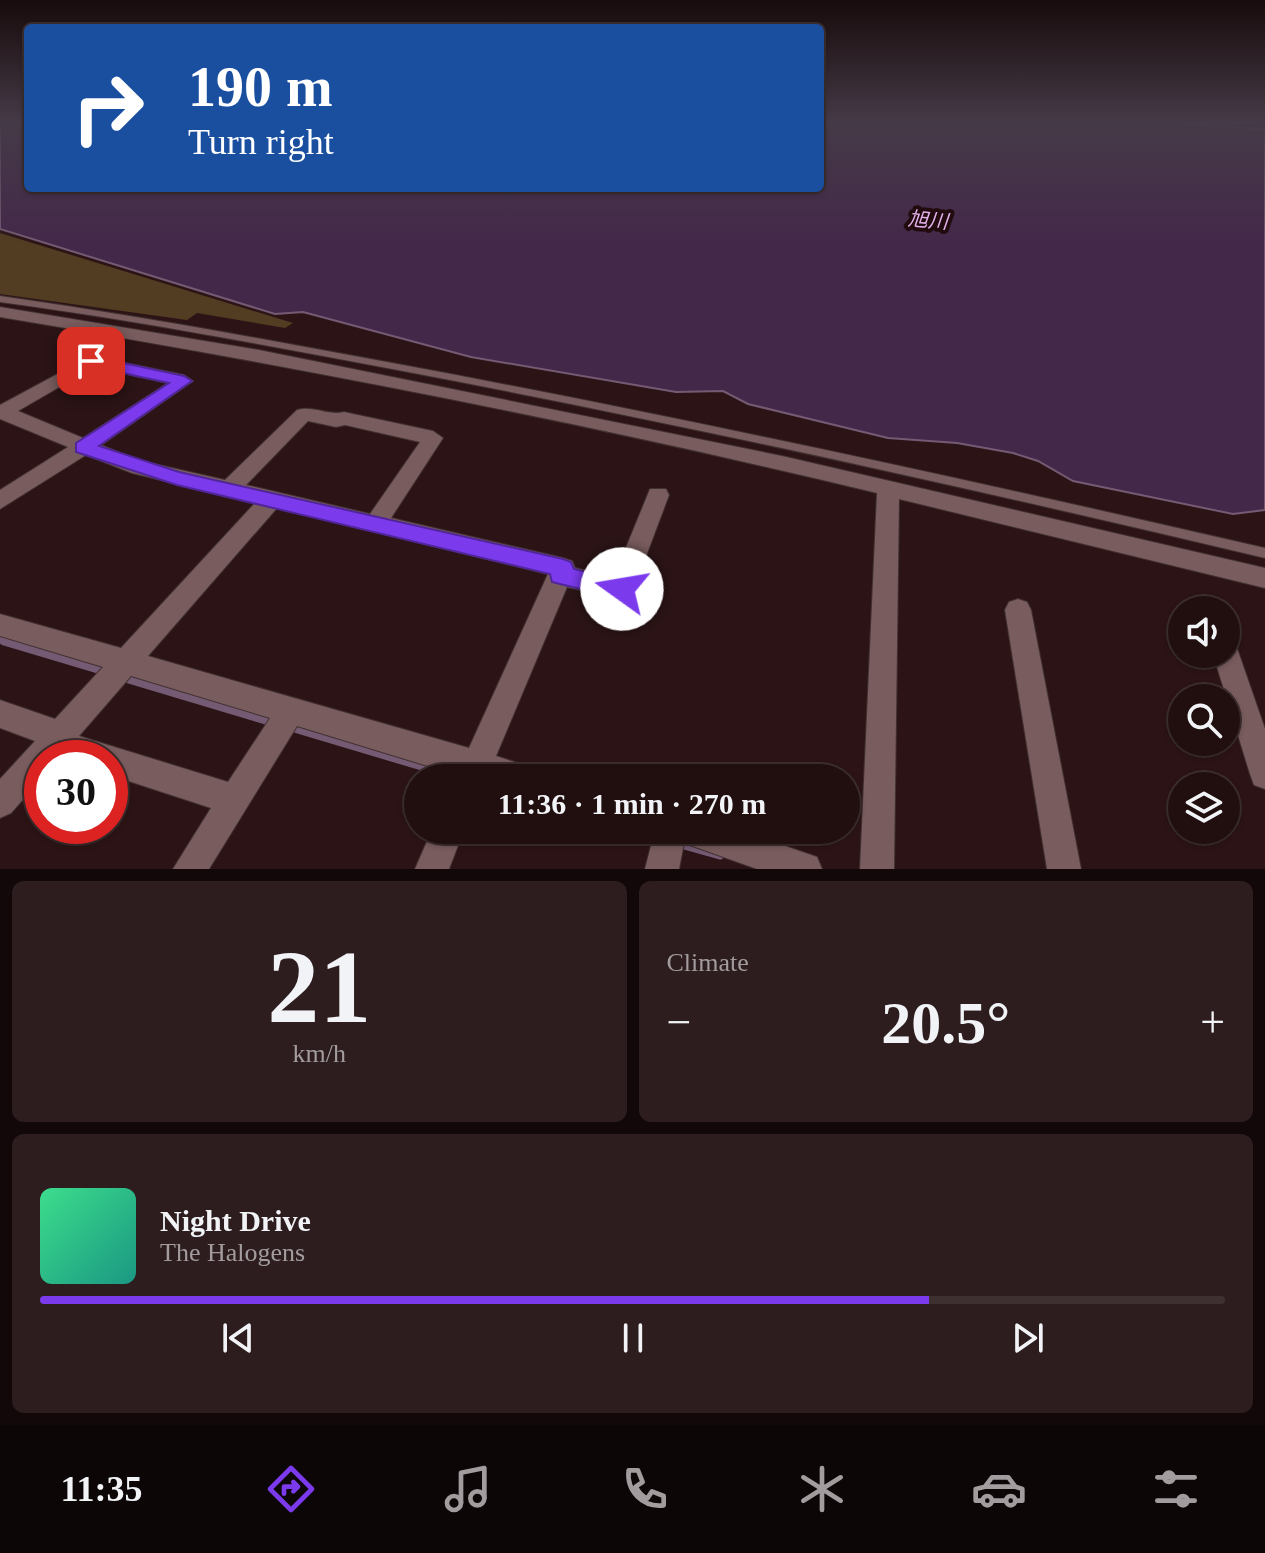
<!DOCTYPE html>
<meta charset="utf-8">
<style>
body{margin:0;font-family:"Times New Roman","Noto Sans JP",serif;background:#2d1d1e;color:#f1f3f6;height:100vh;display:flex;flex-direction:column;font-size:30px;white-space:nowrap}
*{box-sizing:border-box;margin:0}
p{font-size:26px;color:#a29c9f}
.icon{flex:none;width:44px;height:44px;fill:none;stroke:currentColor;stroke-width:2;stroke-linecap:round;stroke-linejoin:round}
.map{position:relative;height:869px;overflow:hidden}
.side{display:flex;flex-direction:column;gap:12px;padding:12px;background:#120809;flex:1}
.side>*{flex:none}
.hud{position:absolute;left:24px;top:24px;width:800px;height:168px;border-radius:8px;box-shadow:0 2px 6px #0004,0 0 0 2px #3e2f30;background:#1a4fa0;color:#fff;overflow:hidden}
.buttons{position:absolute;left:1168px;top:596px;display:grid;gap:16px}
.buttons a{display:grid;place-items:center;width:72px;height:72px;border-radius:50%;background:#210f10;box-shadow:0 2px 6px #0004,0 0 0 2px #3e2f30;font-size:40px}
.speed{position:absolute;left:24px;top:740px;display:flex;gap:16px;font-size:40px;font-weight:700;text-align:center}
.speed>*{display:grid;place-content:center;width:104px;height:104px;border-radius:50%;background:#210f10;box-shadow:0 2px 6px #0004,0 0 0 2px #3e2f30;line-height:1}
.speed .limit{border:12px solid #d22;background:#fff;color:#111}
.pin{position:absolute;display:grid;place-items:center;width:68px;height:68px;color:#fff;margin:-34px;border-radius:16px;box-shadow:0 4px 12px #0006}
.me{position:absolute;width:88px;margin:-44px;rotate:283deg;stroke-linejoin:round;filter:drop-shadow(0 0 6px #0008)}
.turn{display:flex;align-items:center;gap:28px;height:168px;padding:0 32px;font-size:36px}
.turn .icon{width:104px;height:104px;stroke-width:2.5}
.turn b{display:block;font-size:56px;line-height:68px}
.big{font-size:60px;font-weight:700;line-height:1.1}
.side .widget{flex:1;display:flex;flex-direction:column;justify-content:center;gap:12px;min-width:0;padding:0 28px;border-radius:12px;background:#2d1d1e}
.side .dial{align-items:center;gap:0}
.dial b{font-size:104px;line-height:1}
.song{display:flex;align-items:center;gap:24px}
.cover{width:96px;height:96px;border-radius:12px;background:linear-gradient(135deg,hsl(150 70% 55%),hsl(170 70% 35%))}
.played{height:8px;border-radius:4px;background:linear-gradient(90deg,#7c3aed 75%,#3e2f30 75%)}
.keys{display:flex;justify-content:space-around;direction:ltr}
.heat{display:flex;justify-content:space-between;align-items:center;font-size:44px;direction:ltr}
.side .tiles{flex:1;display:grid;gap:12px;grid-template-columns:1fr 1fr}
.widget:last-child{grid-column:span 2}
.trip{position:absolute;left:404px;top:764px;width:456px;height:80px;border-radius:40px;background:#210f10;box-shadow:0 2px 6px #0004,0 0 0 2px #3e2f30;font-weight:700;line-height:80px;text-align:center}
.menu{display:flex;height:128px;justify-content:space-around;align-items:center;background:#0d0606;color:#a29c9f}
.menu .icon{width:56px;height:56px}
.menu .selected{color:#7c3aed}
.menu b{font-size:36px;color:#f1f3f6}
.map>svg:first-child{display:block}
.green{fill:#523c22}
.water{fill:#44284a;stroke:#745b73;stroke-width:2}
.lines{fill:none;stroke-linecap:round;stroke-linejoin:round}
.stream-far1{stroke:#745b73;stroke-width:7}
.stream{stroke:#745b73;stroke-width:9}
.service-casing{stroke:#413031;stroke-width:2}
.minor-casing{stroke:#413031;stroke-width:2}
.service{fill:#795c5d;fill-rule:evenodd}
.minor{fill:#795c5d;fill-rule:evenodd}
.route{fill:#7c3aed;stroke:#51269a;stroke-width:2}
.labels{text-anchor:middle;stroke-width:8;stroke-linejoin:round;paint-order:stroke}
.far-water-label{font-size:20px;font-style:italic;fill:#e4b1ed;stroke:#220b0e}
</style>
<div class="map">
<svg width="1265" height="869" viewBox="0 0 1265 869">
<rect width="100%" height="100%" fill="#2c1416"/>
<!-- green -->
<path class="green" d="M 0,233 L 293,323 L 285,328 L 197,313 L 187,320 L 0,294 Z"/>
<!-- water -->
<path class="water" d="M 0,123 L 28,123 L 28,188 L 820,188 L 820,123 L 1174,123 L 1265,129 L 1265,510 L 1233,514 L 1073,481 L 1038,461 L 1013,453 L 957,443 L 888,438 L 748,404 L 723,391 L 676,392 L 471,357 L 303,312 L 275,314 L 0,229 Z"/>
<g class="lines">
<!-- stream-far1 -->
<path class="stream-far1" d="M 0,640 L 11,643"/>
<!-- stream -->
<path class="stream" d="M 4,641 L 108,672
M 122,677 L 276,723
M 291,727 L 462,778
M 635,830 L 658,837
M 677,843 L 720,855"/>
<defs>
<path id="service" d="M 0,296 C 135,315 269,340 403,365 C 692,419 979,482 1265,548 L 1265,558 C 979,490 692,426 403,371 C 269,346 135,320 0,302 Z"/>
<path id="minor" d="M 0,307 L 259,350 L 782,456 L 1265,568 L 1265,588 L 899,499 L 894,869 L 860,869 L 877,493 C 587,423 294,366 0,317 Z
M 91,356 L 184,375 L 193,381 L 101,445 L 137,460 L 225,480 L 297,410 C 313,405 328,416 344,412 L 433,431 L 443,438 L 391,518 L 563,558 L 572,561 L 575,568 L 614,577 L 650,489 L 666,489 L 669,495 L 631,596 L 622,599 L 567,587 L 496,756 L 530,767 L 534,778 L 456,778 L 457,775 L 297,726 L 209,869 L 173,869 L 211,808 L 110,775 L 110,758 L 42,758 L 42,778 L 11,813 L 0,818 L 0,779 L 35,741 L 0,728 L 0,700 L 55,719 L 103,667 L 0,636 L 0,614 L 121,648 L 255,503 L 132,473 L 86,455 L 0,509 L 0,490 L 68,447 L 0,419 L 0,405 ZM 94,367 L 168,383 L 83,438 L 18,411 ZM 308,421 L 336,427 L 345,425 L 420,442 L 370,514 L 246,485 ZM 277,508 L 548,574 L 469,748 L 148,656 ZM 131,676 L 270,718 L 228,782 L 79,736 Z
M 1018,599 L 1027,602 L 1031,610 L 1081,869 L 1047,869 L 1005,610 L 1009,602 Z
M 1226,642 L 1236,645 L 1239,654 L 1265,729 L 1265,789 L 1254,785 L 1250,774 L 1213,654 L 1226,654 Z
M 432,830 L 464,830 L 449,869 L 415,869 Z
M 655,830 L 739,830 L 817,857 L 822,869 L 757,869 L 684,843 L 679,869 L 645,869 Z"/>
</defs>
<!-- service casing -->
<use href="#service" class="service-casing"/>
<!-- minor casing -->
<use href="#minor" class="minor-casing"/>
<!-- service -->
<use href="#service" class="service"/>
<!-- minor -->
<use href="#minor" class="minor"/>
</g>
<!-- sky -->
<linearGradient id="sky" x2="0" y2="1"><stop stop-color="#180b0c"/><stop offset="0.5" stop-color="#453a47"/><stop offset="1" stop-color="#453a47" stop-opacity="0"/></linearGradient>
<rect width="1265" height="245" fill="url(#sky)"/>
<!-- route -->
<path class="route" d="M 91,356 L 184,376 L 192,381 L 99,446 L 179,472 L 563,559 L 571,562 L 574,569 L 630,583 L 633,589 L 630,596 L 622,599 L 560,584 L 552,582 L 550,574 L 177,485 L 76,452 L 76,443 L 169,383 L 85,365 L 83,361 Z"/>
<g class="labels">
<!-- far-water labels -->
<g class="far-water-label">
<text transform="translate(928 220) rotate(5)" y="7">旭川</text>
</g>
</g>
</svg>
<div class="buttons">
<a><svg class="icon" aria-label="sound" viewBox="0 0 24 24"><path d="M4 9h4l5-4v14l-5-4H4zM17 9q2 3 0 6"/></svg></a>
<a><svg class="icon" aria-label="search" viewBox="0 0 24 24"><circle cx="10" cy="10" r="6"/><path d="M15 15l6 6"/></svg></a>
<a><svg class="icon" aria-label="layers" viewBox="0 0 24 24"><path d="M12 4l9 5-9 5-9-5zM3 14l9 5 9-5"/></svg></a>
</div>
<div class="speed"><div class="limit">30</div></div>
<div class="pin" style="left:91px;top:361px;background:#d93025"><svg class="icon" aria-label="arrive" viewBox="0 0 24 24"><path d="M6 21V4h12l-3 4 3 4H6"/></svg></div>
<svg class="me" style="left:622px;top:589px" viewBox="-20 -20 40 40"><circle r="19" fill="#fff"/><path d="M0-13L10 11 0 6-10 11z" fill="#7c3aed"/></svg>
<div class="trip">11:36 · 1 min · 270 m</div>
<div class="hud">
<div class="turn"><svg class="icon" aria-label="right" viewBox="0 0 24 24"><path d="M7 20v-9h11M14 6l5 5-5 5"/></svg><div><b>190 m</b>Turn right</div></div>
</div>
</div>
<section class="side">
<div class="tiles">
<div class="widget dial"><b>21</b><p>km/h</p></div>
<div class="widget"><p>Climate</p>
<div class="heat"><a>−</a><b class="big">20.5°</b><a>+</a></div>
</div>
<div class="widget">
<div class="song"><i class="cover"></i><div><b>Night Drive</b><p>The Halogens</p></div></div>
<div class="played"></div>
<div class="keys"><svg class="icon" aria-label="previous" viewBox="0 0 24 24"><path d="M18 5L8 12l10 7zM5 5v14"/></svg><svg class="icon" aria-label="pause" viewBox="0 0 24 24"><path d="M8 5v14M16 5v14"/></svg><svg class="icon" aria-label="next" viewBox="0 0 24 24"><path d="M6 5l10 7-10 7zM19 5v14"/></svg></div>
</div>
</div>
</section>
<nav class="menu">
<b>11:35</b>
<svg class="icon selected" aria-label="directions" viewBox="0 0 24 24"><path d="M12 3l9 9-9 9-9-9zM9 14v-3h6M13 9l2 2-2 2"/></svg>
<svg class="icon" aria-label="music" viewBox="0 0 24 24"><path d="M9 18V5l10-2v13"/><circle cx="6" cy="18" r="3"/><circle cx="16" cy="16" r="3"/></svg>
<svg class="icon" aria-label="phone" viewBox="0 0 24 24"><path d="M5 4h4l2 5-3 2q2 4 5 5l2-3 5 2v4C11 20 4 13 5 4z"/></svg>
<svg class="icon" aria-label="climate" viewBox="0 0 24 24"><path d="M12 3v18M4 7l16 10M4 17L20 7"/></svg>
<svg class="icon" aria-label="car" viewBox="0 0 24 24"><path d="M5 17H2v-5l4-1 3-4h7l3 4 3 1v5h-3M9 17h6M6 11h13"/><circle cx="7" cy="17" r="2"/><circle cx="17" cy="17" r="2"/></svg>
<svg class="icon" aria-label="filters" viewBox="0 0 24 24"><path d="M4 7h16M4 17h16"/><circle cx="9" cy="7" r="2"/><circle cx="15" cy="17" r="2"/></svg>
</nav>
